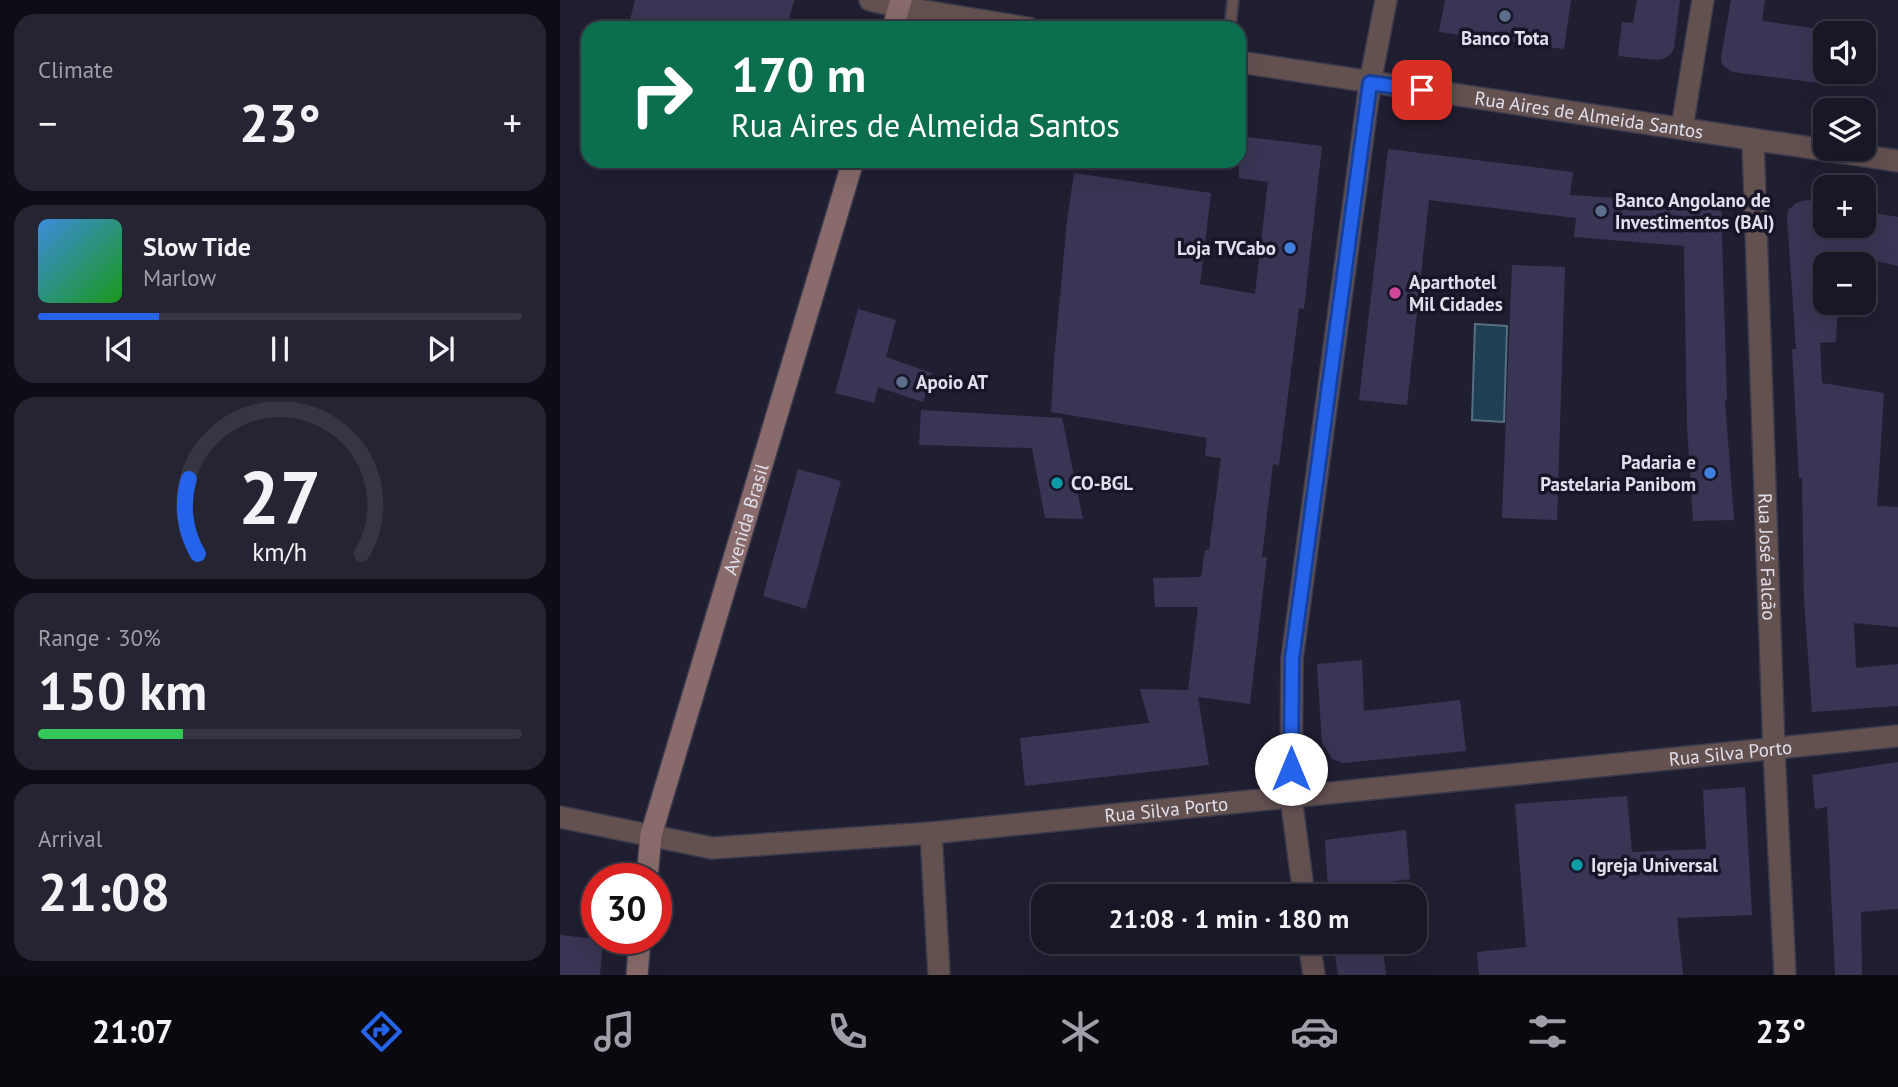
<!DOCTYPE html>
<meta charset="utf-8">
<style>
body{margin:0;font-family:"PT Sans",sans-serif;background:#252432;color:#f1f3f6;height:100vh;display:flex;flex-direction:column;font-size:26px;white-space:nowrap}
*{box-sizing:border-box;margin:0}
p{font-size:23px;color:#9f9fa7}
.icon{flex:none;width:38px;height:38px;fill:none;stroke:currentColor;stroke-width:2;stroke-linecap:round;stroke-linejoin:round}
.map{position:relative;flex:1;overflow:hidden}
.drawer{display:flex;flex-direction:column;gap:14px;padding:14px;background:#0d0d15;width:560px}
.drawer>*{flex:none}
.banner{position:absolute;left:21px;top:21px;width:665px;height:147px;border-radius:21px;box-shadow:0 7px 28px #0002,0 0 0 2px #363643;background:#0b6e4f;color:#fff;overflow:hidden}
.fabs{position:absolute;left:1253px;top:21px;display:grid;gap:14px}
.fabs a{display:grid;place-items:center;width:63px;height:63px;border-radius:14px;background:#181726;box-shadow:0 7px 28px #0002,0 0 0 2px #363643;font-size:35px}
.speed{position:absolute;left:21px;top:863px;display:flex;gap:14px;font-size:35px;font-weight:700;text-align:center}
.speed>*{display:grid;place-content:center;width:91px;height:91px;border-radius:50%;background:#181726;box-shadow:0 7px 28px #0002,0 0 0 2px #363643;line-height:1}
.speed .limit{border:10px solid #d22;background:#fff;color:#111}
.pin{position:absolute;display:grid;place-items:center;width:60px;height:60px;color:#fff;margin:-30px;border-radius:14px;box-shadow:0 4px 10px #0006}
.me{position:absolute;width:77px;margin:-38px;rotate:0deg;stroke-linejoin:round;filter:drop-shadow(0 0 5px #0008)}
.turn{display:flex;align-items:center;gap:24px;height:147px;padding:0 35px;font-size:32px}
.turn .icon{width:91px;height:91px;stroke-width:2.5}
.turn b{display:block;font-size:49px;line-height:60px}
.big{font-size:52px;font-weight:600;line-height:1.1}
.drawer .card{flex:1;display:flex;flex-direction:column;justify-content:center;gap:10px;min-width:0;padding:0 24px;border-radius:21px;background:#252432}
.drawer .dial{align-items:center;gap:0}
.dial svg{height:182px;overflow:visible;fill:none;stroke:#363643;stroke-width:7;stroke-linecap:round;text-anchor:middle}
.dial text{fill:#f1f3f6;stroke:none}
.song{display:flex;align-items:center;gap:21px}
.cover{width:84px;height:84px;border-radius:10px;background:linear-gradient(135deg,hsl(210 70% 55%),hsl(120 70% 35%))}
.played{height:7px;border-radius:4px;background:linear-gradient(90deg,#2563eb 25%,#363643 25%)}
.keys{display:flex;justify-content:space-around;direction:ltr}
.heat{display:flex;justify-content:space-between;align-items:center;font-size:38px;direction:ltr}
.charge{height:10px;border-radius:5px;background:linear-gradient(90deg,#34c759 30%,#363643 0)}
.trip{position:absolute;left:471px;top:884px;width:396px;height:70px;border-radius:21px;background:#181726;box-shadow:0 7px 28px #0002,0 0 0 2px #363643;font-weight:600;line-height:70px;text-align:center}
.tabs{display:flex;height:112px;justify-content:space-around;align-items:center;background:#0a090f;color:#9f9fa7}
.tabs .icon{width:49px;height:49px}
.tabs .active{color:#2563eb}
.tabs b{font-size:32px;color:#f1f3f6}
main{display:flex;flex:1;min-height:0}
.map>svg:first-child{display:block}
.water{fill:#1e3f54;stroke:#586f82;stroke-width:2}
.building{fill:#393655}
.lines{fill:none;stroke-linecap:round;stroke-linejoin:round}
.lane-casing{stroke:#3b3a4c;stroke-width:14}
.street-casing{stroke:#3b3a4c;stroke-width:24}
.secondary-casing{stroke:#3b3a4c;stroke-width:24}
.lane{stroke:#635150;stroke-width:10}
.street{stroke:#635150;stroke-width:21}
.secondary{stroke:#886b6a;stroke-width:21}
.route-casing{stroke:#184099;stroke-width:18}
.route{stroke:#2563eb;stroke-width:12}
.service-dot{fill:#5c6f8a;stroke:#171528;stroke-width:2.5}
.shop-dot{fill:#3f7fe0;stroke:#171528;stroke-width:2.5}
.hotel-dot{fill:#d1479c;stroke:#171528;stroke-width:2.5}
.culture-dot{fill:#0f9aa8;stroke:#171528;stroke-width:2.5}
.labels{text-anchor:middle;stroke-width:7;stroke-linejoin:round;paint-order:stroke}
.poi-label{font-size:19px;font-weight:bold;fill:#e0dfec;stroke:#171528;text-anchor:start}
.street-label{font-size:19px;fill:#e0dfec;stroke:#171528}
</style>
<main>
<section class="drawer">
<div class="card"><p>Climate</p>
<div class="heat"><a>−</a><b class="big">23°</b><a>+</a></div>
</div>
<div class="card">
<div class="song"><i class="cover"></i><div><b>Slow Tide</b><p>Marlow</p></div></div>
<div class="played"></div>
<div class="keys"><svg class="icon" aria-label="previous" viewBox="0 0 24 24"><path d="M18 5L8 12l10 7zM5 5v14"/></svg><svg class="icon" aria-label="pause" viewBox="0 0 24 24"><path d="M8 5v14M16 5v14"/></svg><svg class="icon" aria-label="next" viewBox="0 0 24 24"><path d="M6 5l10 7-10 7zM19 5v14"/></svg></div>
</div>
<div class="card dial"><svg viewBox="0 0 100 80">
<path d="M14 69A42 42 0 1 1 86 69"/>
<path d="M14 69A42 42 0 0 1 10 36" stroke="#2563eb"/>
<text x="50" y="56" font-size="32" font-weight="700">27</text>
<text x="50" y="72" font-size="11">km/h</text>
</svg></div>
<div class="card"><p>Range · 30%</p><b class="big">150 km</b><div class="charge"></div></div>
<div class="card"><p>Arrival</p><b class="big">21:08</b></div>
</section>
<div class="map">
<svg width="1338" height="975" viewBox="0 0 1338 975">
<rect width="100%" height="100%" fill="#201f32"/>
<!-- water -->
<path class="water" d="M 915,324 L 947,326 L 944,422 L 912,420 Z"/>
<!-- building -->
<path class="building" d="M 75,0 L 234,0 L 227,28 L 68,28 Z
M 885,0 L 1011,0 L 1004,49 L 879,32 Z
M 1077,0 L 1120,0 L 1114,48 L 1111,54 L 1103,59 L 1098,60 L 1058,56 L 1062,22 L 1073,23 Z
M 1171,0 L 1205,0 L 1202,21 L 1274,31 L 1273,33 L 1265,33 L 1265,72 L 1268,72 L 1267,84 L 1173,72 L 1166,68 L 1162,64 L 1161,58 Z
M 679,136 L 762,146 L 744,309 L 739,308 L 719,465 L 713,464 L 702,557 L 707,557 L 690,704 L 638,697 L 649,765 L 465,786 L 460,738 L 589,723 L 580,689 L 628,690 L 638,607 L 595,607 L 593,578 L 641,577 L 645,550 L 649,550 L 661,458 L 645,456 L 647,438 L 491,412 L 494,361 L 507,221 L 514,173 L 651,193 L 640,284 L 695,294 L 708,182 L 679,178 Z
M 828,149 L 1013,172 L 1010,195 L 1161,205 L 1167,400 L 1165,400 L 1174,520 L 1133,521 L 1127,425 L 1124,246 L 1014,237 L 1016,218 L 869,200 L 847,405 L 799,400 Z
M 1246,200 L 1265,203 L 1265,226 L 1304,226 L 1304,211 L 1338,217 L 1338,266 L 1280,252 L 1279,264 L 1265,264 L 1265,303 L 1278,303 L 1276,342 L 1260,343 L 1262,383 L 1324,393 L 1317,506 L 1338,507 L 1338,627 L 1294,623 L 1296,668 L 1338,664 L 1338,706 L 1252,712 L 1244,600 L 1242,478 L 1239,478 L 1232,349 L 1236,349 L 1227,217 L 1228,210 L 1236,203 Z
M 952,265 L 1005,267 L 997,520 L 942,518 Z
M 298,309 L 336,320 L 326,357 L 372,373 L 363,402 L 318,387 L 314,403 L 275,393 Z
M 361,410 L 502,418 L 523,519 L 485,518 L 472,448 L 359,445 Z
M 238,469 L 281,481 L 246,609 L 203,596 Z
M 802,660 L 804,711 L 900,700 L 906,751 L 783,763 L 772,759 L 762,743 L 757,664 Z
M 1338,762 L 1338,909 L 1301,912 L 1302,975 L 1275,975 L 1267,807 L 1255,809 L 1252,775 Z
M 1185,787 L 1192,915 L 1117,918 L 1123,975 L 919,975 L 917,952 L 966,947 L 955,804 L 1067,796 L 1072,852 L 1146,849 L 1143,790 Z
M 846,830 L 850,879 L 768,891 L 765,840 Z
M 0,935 L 43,940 L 40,975 L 0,975 Z
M 823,949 L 826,975 L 778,975 L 775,954 Z"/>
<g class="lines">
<defs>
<path id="lane" d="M 670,28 L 673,0"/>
<g id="street">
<path d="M 310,0 L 339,7 L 468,28"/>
<path id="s1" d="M 679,62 L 1338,161"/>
<path d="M 1122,128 L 1143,0"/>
<path id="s2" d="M 1193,141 L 1214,750 L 1225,975"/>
<path id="s3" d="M 0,817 L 152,848 L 371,833 L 1338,736"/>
<path d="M 371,833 L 379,975"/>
<path d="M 744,896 L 731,797 L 732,659 L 810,83 L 826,0"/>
<path d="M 749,942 L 754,975"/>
</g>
<g id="secondary">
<path d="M 333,28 L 341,0"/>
<path id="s4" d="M 87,878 L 91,835 L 293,161"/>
<path d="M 77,975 L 80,938"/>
</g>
</defs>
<!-- lane casing -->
<use href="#lane" class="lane-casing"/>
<!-- street casing -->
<use href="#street" class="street-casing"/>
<!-- secondary casing -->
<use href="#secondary" class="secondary-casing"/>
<!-- lane -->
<use href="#lane" class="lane"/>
<!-- street -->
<use href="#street" class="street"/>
<!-- secondary -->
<use href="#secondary" class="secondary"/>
</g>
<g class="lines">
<defs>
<path id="route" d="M 731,769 L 732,659 L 810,83 L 862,90"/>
</defs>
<!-- route casing -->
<use href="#route" class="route-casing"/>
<!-- route -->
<use href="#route" class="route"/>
</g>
<!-- markers -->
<g class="service-dot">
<circle cx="945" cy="16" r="7"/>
<circle cx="1041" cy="211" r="7"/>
<circle cx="342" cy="382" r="7"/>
</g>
<g class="shop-dot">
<circle cx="730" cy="248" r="7"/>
<circle cx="1150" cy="473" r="7"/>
</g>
<circle class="hotel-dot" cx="835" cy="293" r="7"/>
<g class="culture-dot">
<circle cx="497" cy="483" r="7"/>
<circle cx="1017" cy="865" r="7"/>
</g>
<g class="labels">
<!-- poi labels -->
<g class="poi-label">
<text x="945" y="45" text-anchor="middle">Banco Tota</text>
<text x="1055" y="207">Banco Angolano de<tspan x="1055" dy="22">Investimentos (BAI)</tspan></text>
<text x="716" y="255" text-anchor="end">Loja TVCabo</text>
<text x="849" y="289">Aparthotel<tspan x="849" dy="22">Mil Cidades</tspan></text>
<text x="356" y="389">Apoio AT</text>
<text x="1136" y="469" text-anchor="end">Padaria e<tspan x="1136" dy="22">Pastelaria Panibom</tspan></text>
<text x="511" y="490">CO-BGL</text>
<text x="1031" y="872">Igreja Universal</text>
</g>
<!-- street labels -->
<g class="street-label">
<text dy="7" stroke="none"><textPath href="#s1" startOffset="354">Rua Aires de Almeida Santos</textPath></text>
<text dy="7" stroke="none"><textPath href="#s4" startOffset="373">Avenida Brasil</textPath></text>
<text dy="7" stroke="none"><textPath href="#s2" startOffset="416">Rua José Falcão</textPath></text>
<text dy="7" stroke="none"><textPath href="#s3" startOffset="1178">Rua Silva Porto</textPath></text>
<text dy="7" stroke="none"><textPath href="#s3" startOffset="611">Rua Silva Porto</textPath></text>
</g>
</g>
</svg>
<div class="fabs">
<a><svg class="icon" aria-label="sound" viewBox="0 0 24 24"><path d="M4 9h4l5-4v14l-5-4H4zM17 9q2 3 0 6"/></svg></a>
<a><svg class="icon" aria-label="layers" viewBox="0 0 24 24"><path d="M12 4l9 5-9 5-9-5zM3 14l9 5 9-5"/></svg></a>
<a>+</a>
<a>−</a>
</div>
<div class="speed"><div class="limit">30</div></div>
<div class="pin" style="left:862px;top:90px;background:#d93025"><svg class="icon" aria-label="arrive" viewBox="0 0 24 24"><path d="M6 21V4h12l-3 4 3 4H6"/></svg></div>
<svg class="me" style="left:731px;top:769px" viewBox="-20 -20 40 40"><circle r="19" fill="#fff"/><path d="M0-13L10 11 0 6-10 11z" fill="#2563eb"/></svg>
<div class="trip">21:08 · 1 min · 180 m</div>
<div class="banner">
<div class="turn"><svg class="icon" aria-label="right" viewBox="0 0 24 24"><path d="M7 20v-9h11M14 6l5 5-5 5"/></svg><div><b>170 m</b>Rua Aires de Almeida Santos</div></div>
</div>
</div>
</main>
<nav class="tabs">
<b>21:07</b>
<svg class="icon active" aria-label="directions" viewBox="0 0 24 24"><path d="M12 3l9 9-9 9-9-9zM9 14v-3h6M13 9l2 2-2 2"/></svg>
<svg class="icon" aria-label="music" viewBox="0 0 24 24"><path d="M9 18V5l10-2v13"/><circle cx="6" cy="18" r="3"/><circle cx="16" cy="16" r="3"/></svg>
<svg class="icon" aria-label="phone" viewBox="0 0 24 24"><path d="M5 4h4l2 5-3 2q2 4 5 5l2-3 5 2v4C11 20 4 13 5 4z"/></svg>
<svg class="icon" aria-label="climate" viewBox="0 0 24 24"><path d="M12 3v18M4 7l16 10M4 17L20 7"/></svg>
<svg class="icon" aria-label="car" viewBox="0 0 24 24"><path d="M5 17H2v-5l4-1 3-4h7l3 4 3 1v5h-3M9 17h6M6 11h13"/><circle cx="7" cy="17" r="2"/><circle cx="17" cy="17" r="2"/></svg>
<svg class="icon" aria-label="filters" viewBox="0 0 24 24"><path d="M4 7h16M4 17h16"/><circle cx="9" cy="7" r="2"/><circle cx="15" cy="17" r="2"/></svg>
<b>23°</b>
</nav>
